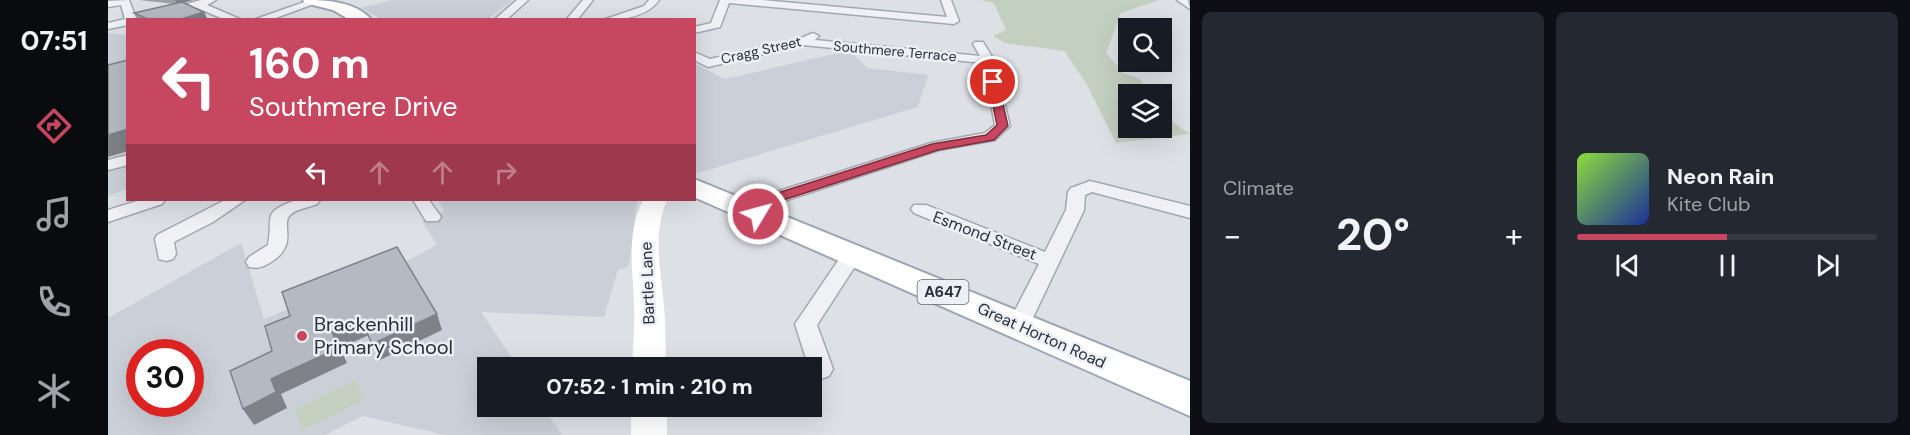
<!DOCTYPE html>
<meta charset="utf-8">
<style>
body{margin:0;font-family:"DM Sans",sans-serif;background:#242831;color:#f1f3f6;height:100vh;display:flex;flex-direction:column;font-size:22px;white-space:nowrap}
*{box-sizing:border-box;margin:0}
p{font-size:20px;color:#9ea1a6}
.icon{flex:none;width:33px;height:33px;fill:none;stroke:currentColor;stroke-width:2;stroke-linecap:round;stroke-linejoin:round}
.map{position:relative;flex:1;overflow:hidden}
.sheet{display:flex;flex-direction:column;gap:12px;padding:12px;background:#0d0f14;width:720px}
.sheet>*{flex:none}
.guide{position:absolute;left:18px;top:18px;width:570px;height:183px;border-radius:0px;box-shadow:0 6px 24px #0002;background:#c6475f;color:#fff;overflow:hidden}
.controls{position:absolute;left:1010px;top:18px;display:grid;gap:12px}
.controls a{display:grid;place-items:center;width:54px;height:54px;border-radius:0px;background:#171b24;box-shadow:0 6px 24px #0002;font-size:30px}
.speed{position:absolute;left:18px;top:339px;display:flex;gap:12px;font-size:30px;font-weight:700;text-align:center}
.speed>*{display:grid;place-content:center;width:78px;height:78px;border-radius:50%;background:#171b24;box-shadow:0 6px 24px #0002;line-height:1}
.speed .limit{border:9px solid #d22;background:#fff;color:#111}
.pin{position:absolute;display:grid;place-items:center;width:51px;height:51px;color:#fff;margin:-26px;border:3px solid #fff;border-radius:50%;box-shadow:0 2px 6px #0007}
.me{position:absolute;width:66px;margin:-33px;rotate:53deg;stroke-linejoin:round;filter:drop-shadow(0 0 4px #0008)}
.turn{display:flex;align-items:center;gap:21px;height:126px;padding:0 24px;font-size:27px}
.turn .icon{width:78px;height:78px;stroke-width:2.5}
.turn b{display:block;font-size:42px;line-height:51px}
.lanes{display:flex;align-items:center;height:57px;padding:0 24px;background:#0003;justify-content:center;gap:30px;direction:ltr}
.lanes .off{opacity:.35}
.big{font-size:45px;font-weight:700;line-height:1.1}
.sheet .widget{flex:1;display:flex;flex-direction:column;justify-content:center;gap:9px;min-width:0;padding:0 21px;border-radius:9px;background:#242831}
.song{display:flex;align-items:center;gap:18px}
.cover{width:72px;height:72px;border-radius:9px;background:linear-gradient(135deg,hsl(90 70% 55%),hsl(230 70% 35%))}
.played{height:6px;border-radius:3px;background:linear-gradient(90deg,#c6475f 50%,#363941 50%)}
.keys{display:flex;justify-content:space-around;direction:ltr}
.heat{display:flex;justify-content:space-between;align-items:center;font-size:33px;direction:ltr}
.sheet .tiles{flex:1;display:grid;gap:12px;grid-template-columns:repeat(2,1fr)}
.trip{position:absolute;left:369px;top:357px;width:345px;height:60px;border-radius:0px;background:#171b24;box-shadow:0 6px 24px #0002;font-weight:700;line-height:60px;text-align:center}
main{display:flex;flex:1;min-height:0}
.menu{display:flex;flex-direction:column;width:108px;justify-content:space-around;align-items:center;background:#090b0e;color:#9ea1a6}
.menu .icon{width:42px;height:42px}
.menu .selected{color:#c6475f}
.menu b{font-size:27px;color:#f1f3f6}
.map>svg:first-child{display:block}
.built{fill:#cbd0d8;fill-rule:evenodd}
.green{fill:#c3cfbf}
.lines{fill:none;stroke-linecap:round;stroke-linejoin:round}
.street-casing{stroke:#a3a8b0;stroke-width:3}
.primary-casing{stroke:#9da6b1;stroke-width:4}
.street{fill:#eff1f5;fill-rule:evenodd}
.secondary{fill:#fff;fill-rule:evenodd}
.primary{fill:#fff;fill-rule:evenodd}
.wall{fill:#9ca0a7}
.shaded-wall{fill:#7f8288}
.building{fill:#b5bac2;stroke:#7f8288;stroke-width:1.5}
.route{fill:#c6475f;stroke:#812e3e;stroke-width:1.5}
.poi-dot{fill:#c6475f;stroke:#ecf0f4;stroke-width:2}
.labels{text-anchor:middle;stroke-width:5;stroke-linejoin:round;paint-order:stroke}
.far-street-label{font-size:14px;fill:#272f3c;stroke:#ecf0f4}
.shield{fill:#ecf0f4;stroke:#626973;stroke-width:1.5}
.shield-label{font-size:15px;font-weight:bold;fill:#272f3c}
.street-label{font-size:16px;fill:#272f3c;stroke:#ecf0f4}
.near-poi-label{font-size:20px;fill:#272f3c;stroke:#ecf0f4;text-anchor:start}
</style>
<main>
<nav class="menu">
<b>07:51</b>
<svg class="icon selected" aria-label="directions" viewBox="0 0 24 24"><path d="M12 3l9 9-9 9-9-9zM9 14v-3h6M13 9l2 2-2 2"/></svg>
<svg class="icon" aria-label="music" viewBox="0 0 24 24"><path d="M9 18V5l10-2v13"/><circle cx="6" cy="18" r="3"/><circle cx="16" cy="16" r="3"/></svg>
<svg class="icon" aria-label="phone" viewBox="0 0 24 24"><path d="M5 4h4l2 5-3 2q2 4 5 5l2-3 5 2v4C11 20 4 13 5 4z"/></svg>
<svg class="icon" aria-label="climate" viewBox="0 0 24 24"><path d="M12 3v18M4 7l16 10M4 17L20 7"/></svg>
</nav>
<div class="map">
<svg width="1082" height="435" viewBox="0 0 1082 435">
<rect width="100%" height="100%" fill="#dde1e6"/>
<!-- built -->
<path class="built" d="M 284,0 L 405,0 L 380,19 L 273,19 L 253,8 Z
M 0,33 L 19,35 L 20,164 L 19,189 L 0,196 L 0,171 L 10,167 L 0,170 Z
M 734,52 L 745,54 L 760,68 L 820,75 L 810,107 L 587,174 L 587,64 L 617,79 Z
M 330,200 L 529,200 L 521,267 L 510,270 L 496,317 L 373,312 L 410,367 L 380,368 L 380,406 L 435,407 L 454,435 L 337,435 L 255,416 L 217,435 L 0,435 L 0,318 L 133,243 L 156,319 L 295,263 L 329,245 L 314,221 L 336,211 ZM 32,352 L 82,352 L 82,404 L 32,404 Z"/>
<!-- green -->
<path class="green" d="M 872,0 L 1051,0 L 1013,13 L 998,53 L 1015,73 L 1031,78 L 1041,94 L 1020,94 L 1020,128 L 1053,128 L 1053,114 L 1082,134 L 1008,143 L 978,83 L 956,51 L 897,43 L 885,36 L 898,30 L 886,3 Z
M 247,380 L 255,400 L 194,430 L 188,409 Z"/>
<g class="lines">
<defs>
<path id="street" d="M 21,0 L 28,18 L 93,0 L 108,0 L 99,5 L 134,20 L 118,20 L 89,8 L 47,20 L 20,20 L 20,25 L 0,29 L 0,23 L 17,19 L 13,5 L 0,7 L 0,1 Z
M 202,0 L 214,1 L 162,20 L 145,20 Z
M 409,0 L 420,0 L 398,20 L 386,20 Z
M 475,0 L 485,0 L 469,20 L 458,20 Z
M 541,0 L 551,0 C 539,17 515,20 495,20 L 536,6 Z
M 612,0 L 654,0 L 839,17 L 833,0 L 843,0 L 851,21 L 846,24 L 621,3 L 612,27 L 586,33 L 586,27 L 603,23 Z
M 1069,0 L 1080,0 L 1082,9 Z
M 705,33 L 711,36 L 707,40 L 872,56 L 865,44 L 867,42 L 875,42 L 886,60 L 902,126 L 887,140 L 831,150 L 667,204 L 655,218 L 643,218 L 640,214 L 655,196 L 823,143 L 877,133 L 887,125 L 875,63 L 695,45 L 600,67 L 586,60 L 586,52 L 602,59 L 691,39 Z
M 20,155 L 20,165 L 0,170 L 0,160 Z
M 982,181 L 1082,206 L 1082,218 L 984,192 L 977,195 L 976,210 L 922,324 L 919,330 L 911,332 L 903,330 L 900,324 L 931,264 L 806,213 L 803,209 L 806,205 L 818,205 L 937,252 L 958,210 L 960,192 L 963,188 Z
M 32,200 L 57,200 L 54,204 L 0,222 L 0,210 Z
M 117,200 L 137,200 L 105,222 L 66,242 L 68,254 L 65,259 L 58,261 L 51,259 L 47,239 L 49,235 Z
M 188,200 L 212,200 L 209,204 C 202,207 189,209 183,214 C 171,224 192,244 163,262 C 155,267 150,269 141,267 L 138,262 L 141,257 L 160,245 C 166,216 152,213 188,200 Z
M 305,200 L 321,200 L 333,217 L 330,221 L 318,221 Z
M 745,247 L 752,249 L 755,254 L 709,325 L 725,369 L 721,376 L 713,379 L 704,374 L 704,368 L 701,368 L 687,324 L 738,249 Z"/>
<path id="primary" d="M 195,0 C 218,0 247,1 264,20 L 242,20 L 225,10 L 197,3 Z
M 586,179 L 1082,381 L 1082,416 L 586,197 Z"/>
</defs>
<!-- street casing -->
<use href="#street" class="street-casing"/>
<!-- primary casing -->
<use href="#primary" class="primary-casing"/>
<!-- street -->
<use href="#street" class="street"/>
<!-- secondary -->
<path class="secondary" d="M 535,200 L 559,200 C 544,235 553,270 556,306 C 558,327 557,347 558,368 L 524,368 C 525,347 527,327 526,306 C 525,269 518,234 535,200 Z
M 523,406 L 559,406 L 559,435 L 523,435 Z"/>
<!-- primary -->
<use href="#primary" class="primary"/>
</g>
<!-- wall -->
<path class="wall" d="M 31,0 L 85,0 L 75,3 L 100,20 L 30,20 L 26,13 L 66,4 Z"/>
<!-- shaded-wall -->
<path class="shaded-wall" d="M 67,0 L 85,0 L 69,4 Z
M 96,12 L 100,20 L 70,20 Z
M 20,129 L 20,151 L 0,157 L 0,135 Z
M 329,314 L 334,330 L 272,360 L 264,344 Z
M 253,319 L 261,335 L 232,348 L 239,363 L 173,394 L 179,408 L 146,425 L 135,409 L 163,379 L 224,332 Z"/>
<!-- building -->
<path class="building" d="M 74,2 L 96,12 L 70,20 L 42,20 L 26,13 Z
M 20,60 L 20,129 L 0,135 L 0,65 Z
M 289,247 L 329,314 L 264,344 L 253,319 L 224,332 L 231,348 L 163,379 L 168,392 L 135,409 L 122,371 L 164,351 L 157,326 L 182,316 L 174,292 Z"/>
<!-- route -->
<path class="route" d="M 885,79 L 890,82 L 900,126 L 886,140 L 830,150 L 666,203 L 654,217 L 650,218 L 643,214 L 657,197 L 824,144 L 878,135 L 889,125 L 880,82 Z"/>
<!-- markers -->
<circle class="poi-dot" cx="194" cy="336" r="6"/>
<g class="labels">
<!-- far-street labels -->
<g class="far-street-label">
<text transform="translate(653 50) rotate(-13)" y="5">Cragg Street</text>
<text transform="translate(787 51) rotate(5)" y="5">Southmere Terrace</text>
</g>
<!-- shield labels -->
<rect class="shield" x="809.5" y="280" width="51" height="24" rx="4.5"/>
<g class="shield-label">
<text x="835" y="297">A647</text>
</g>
<!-- street labels -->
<g class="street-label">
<text transform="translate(877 235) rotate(21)" y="6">Esmond Street</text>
<text transform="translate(539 283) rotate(-92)" y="6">Bartle Lane</text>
<text transform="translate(934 335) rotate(24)" y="6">Great Horton Road</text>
</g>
<!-- near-poi labels -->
<g class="near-poi-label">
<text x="206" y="331">Brackenhill<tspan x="206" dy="23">Primary School</tspan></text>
</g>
</g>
</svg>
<div class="controls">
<a><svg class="icon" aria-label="search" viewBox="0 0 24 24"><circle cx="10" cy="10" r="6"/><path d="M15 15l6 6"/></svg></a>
<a><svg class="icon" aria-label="layers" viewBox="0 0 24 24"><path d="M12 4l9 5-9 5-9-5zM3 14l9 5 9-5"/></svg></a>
</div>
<div class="speed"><div class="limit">30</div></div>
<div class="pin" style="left:885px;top:82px;background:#d93025"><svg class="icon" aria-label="arrive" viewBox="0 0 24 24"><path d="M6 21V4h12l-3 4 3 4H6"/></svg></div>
<svg class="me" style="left:650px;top:214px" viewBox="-20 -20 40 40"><circle r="17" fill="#c6475f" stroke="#fff" stroke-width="3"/><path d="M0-11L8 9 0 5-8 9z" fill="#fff"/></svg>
<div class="trip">07:52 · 1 min · 210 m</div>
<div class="guide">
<div class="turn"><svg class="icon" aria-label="left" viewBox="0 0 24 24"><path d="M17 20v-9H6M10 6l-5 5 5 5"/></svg><div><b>160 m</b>Southmere Drive</div></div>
<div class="lanes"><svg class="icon" aria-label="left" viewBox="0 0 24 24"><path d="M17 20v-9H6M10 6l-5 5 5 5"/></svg><svg class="icon off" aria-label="ahead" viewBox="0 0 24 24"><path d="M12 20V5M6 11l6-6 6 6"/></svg><svg class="icon off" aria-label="ahead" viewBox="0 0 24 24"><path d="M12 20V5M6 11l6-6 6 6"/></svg><svg class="icon off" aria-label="right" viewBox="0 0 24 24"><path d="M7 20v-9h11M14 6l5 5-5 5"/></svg></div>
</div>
</div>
<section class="sheet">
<div class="tiles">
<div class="widget"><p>Climate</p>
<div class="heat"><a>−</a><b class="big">20°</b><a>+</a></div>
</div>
<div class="widget">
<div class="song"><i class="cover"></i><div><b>Neon Rain</b><p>Kite Club</p></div></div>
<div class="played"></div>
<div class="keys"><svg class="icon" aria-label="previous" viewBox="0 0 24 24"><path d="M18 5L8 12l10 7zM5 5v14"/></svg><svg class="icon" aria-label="pause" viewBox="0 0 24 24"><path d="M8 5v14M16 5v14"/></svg><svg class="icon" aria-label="next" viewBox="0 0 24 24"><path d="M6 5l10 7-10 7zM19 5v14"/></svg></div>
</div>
</div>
</section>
</main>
